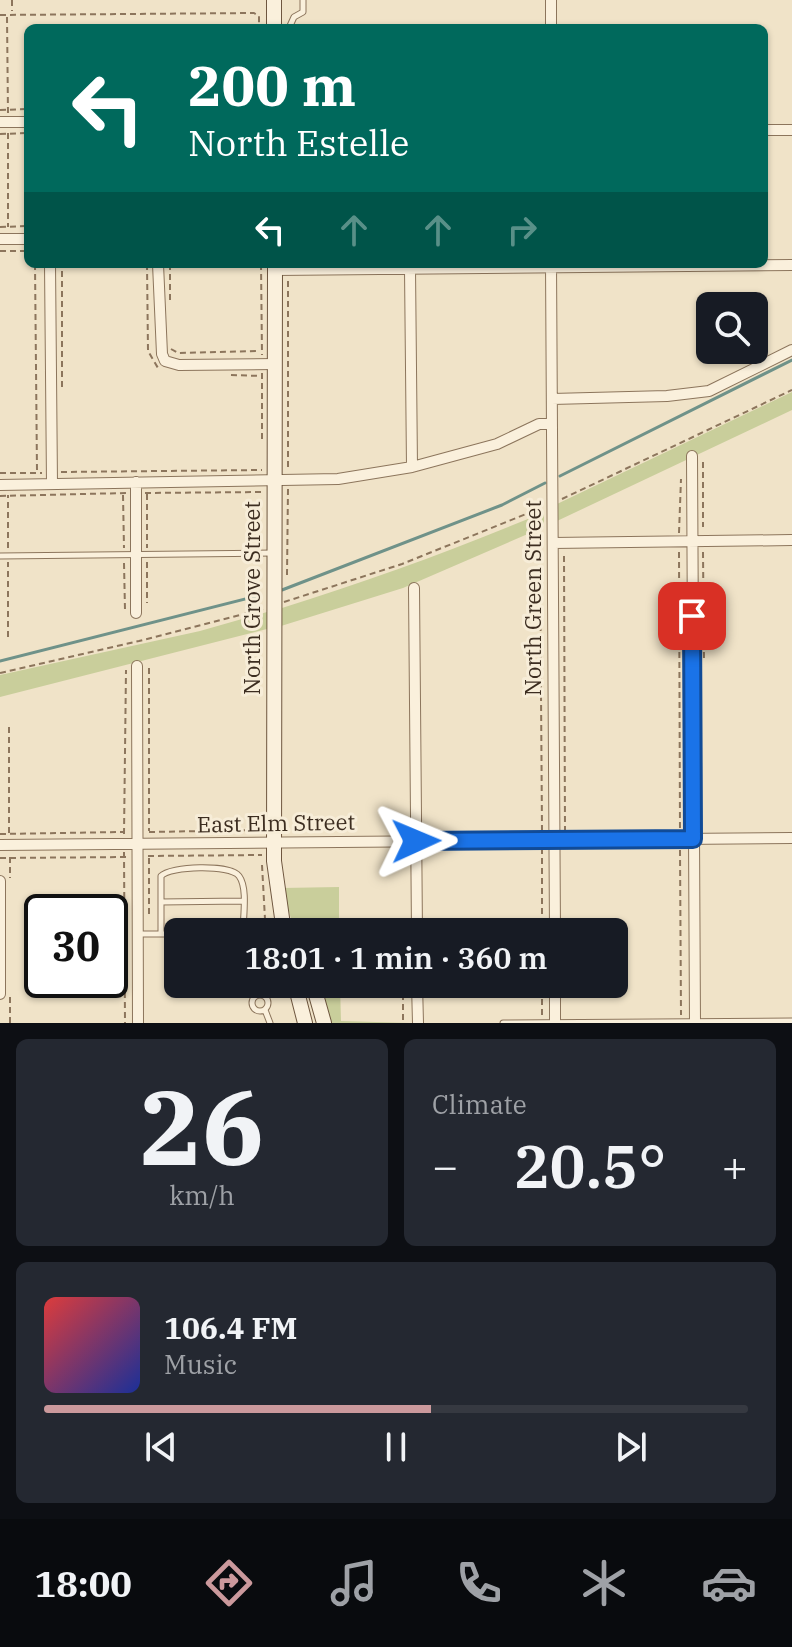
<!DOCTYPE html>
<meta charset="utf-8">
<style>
body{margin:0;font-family:"IBM Plex Serif",serif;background:#242831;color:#f1f3f6;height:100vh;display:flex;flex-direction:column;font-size:30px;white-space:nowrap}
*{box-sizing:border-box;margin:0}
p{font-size:26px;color:#9ea1a6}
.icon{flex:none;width:44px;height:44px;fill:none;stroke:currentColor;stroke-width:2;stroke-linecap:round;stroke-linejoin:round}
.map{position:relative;height:1023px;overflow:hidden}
.panel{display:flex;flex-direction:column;gap:16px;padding:16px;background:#0d0f14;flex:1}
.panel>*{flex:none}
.top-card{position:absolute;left:24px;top:24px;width:744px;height:244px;border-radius:12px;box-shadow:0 2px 6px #0004;background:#00695c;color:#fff;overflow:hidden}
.tools{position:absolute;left:696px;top:292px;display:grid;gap:16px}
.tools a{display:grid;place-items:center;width:72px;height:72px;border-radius:12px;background:#171b24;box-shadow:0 2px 6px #0004;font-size:40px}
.speed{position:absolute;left:24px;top:894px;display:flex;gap:16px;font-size:40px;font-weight:700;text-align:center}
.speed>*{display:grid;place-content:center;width:104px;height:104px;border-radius:50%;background:#171b24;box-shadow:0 2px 6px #0004;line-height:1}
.speed .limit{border:4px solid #111;border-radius:12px;background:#fff;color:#111}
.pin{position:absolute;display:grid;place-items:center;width:68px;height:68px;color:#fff;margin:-34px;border-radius:16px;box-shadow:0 4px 12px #0006}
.me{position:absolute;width:88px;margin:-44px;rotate:89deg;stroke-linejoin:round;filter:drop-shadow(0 0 6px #0008)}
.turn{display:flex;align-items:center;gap:28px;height:168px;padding:0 32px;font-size:36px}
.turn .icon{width:104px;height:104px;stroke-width:2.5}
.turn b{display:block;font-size:56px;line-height:68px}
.lanes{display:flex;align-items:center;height:76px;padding:0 32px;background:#0003;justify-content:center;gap:40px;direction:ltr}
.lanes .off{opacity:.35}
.big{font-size:60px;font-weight:600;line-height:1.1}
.panel .tile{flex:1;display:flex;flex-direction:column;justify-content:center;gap:12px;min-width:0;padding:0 28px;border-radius:12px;background:#242831}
.panel .dial{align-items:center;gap:0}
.dial b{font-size:104px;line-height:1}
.song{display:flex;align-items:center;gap:24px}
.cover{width:96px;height:96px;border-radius:12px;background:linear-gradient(135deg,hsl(0 70% 55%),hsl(230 70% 35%))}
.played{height:8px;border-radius:4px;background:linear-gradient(90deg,#cb999c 55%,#363941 55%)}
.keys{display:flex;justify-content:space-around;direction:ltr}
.heat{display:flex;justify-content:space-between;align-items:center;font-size:44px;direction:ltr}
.panel .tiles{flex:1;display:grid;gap:16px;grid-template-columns:1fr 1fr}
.tile:last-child{grid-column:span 2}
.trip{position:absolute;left:164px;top:918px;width:464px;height:80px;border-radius:12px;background:#171b24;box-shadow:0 2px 6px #0004;font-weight:600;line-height:80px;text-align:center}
.tabs{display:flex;height:128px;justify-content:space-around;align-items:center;background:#090b0e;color:#9ea1a6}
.tabs .icon{width:56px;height:56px}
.tabs .current{color:#cb999c}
.tabs b{font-size:36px;color:#f1f3f6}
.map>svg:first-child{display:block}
.green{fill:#c9ce9b}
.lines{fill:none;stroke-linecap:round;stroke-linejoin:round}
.stream{stroke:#6f9289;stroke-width:3}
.lane-casing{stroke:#8c755c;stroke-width:7}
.street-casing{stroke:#8c755c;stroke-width:12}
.secondary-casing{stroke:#6e563f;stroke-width:16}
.path{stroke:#8c755c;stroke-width:2;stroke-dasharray:6 4;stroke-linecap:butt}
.lane{stroke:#faf0dc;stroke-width:5}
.street{stroke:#faf0dc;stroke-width:10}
.secondary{stroke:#faf0dc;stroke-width:14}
.route-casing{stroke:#114b97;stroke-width:20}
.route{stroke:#1a73e8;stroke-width:14}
.labels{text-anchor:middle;stroke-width:6;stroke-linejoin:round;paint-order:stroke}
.street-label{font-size:22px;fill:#3c2d20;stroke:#f7edd8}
</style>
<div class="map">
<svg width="792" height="1023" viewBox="0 0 792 1023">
<rect width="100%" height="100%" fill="#f0e3c8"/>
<!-- green -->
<path class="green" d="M 792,392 L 792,410 L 557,521 L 557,504 Z
M 544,512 L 544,527 L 403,588 L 281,626 L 282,608 C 371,580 458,549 544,512 Z
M 267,612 L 267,629 L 0,697 L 0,675 L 200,631 Z
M 339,887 L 339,932 L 295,932 L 282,888 Z
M 320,984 L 340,984 L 341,1021 L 410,1023 L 330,1023 Z"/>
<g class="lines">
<!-- stream -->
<path class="stream" d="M 560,476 L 792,360
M 282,590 L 502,505 L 545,483
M 0,661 L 257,596"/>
<defs>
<path id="lane" d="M 289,28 L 294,17 L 303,12 L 303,0
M 0,556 L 273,553
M 161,902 L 242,901
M 138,934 L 178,934
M 161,934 L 161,876 C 170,866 230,864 239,876 C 248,888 243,917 243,932
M252 1003a8 8 0 1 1 16 0a8 8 0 1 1-16 0Z
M 265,1010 L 270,1023
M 503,1023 L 792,1021"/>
<path id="street" d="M 551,28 L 551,0
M 0,122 L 28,122
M 764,130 L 792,130
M 0,239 L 28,239
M 50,264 L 52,484
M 158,264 L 162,354 L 165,361 L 179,365 L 276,364
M 551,264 L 555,932
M 410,269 L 412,467
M 275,270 L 792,265
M 552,399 L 667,396 L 709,391 L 792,350
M 692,456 L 695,1023
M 136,482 L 136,613
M 0,485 L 338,479 L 412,467 L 497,444 L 539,424 L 552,424
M 553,543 L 792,540
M 414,588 L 417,932
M 137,666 L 138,1023
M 0,845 L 792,838
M 0,881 L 0,994
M 417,984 L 418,1023
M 555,984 L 555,1023"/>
<path id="secondary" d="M 274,0 L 274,28
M 275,264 L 274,861 L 284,932
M 295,984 L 305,1023
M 313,984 L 324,1023"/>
</defs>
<!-- lane casing -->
<use href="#lane" class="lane-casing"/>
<!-- street casing -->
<use href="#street" class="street-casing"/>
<!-- secondary casing -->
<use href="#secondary" class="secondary-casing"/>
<!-- path -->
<path class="path" d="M 12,0 L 12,11
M 0,15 L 254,13 L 259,16 L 259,28
M 7,17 L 8,114
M 0,110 L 28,109
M 8,133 L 8,227
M 0,134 L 28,133
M 0,227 L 28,226
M 0,251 L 28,251
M 35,264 L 37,471
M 147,264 L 148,351 L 158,368
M 170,264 L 170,303
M 261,264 L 262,355
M 288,281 L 288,471
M 171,349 L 178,353 L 259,351
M 262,373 L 262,443
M 231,375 L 261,376
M 62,387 L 62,264
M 703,462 L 703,527
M 61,472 L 262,470
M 0,473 L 42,473
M 145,493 L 262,492
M 147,494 L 147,548
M 123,495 L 124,548
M 0,496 L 126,493
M 562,499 L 792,390
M 679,533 L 681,479
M 8,548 L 8,495
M 679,552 L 680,831
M 703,552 L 704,662
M 540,555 L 542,830
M 564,556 L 565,831
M 147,562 L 147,603
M 124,563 L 125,610
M 287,575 L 288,489
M 284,602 L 402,564 L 541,508
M 8,637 L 8,562
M 149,668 L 149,831
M 0,673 L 139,641 L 263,609
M 9,727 L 9,834
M 149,832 L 263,830
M 0,834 L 123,832
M 124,834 L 126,670
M 542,848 L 542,932
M 680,850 L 681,1015
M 124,852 L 125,1023
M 148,856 L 262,855
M 10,857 L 10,878
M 0,858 L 130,857
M 149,858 L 149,918
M 262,865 L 265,919
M 403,984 L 403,1023
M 10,997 L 10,1023
M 542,1015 L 542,984"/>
<!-- lane -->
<use href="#lane" class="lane"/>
<!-- street -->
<use href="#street" class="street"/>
<!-- secondary -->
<use href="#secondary" class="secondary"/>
</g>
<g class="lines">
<defs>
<path id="route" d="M 416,841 L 693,839 L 692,616"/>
</defs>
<!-- route casing -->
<use href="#route" class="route-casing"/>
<!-- route -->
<use href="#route" class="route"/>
</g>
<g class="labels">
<!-- street labels -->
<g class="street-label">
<text transform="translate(252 598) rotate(-90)" y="8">North Grove Street</text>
<text transform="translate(533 598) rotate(-90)" y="8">North Green Street</text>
<text transform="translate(276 823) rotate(-1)" y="8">East Elm Street</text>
</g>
</g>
</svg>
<div class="tools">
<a><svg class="icon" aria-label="search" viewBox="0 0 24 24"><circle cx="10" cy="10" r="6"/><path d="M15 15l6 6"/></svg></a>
</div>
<div class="speed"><div class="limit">30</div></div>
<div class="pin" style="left:692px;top:616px;background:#d93025"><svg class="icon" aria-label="arrive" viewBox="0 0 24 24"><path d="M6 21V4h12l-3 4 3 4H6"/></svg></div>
<svg class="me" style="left:416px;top:841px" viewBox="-20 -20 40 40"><path d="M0-17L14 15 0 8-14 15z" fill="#1a73e8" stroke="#fff" stroke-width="4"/></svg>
<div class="trip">18:01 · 1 min · 360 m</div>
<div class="top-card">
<div class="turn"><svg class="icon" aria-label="left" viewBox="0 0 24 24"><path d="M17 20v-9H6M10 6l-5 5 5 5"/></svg><div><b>200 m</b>North Estelle</div></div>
<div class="lanes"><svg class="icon" aria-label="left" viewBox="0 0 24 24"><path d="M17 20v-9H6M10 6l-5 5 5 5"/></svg><svg class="icon off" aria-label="ahead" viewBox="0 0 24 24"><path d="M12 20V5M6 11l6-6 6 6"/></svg><svg class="icon off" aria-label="ahead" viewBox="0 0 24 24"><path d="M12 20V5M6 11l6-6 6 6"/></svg><svg class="icon off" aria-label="right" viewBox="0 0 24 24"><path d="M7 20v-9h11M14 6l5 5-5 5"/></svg></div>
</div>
</div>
<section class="panel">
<div class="tiles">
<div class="tile dial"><b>26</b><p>km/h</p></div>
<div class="tile"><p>Climate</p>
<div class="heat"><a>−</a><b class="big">20.5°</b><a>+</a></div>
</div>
<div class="tile">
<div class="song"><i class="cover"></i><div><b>106.4 FM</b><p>Music</p></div></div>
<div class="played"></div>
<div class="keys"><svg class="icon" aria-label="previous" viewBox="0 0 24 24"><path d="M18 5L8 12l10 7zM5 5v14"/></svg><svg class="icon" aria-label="pause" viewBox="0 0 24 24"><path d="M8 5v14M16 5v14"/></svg><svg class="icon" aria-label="next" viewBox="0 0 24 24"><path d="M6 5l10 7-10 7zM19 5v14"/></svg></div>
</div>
</div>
</section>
<nav class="tabs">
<b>18:00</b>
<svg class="icon current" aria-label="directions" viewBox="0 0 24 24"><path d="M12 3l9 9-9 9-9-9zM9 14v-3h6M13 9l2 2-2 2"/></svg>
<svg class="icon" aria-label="music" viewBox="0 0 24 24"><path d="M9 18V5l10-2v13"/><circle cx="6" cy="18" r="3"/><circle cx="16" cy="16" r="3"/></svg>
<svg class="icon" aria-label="phone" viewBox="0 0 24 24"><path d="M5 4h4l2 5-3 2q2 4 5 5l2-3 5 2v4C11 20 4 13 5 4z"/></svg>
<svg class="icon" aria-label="climate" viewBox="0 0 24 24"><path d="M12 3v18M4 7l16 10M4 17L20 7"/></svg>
<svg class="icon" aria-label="car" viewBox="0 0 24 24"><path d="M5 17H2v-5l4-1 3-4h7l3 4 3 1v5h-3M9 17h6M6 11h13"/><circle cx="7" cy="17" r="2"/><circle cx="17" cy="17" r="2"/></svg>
</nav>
